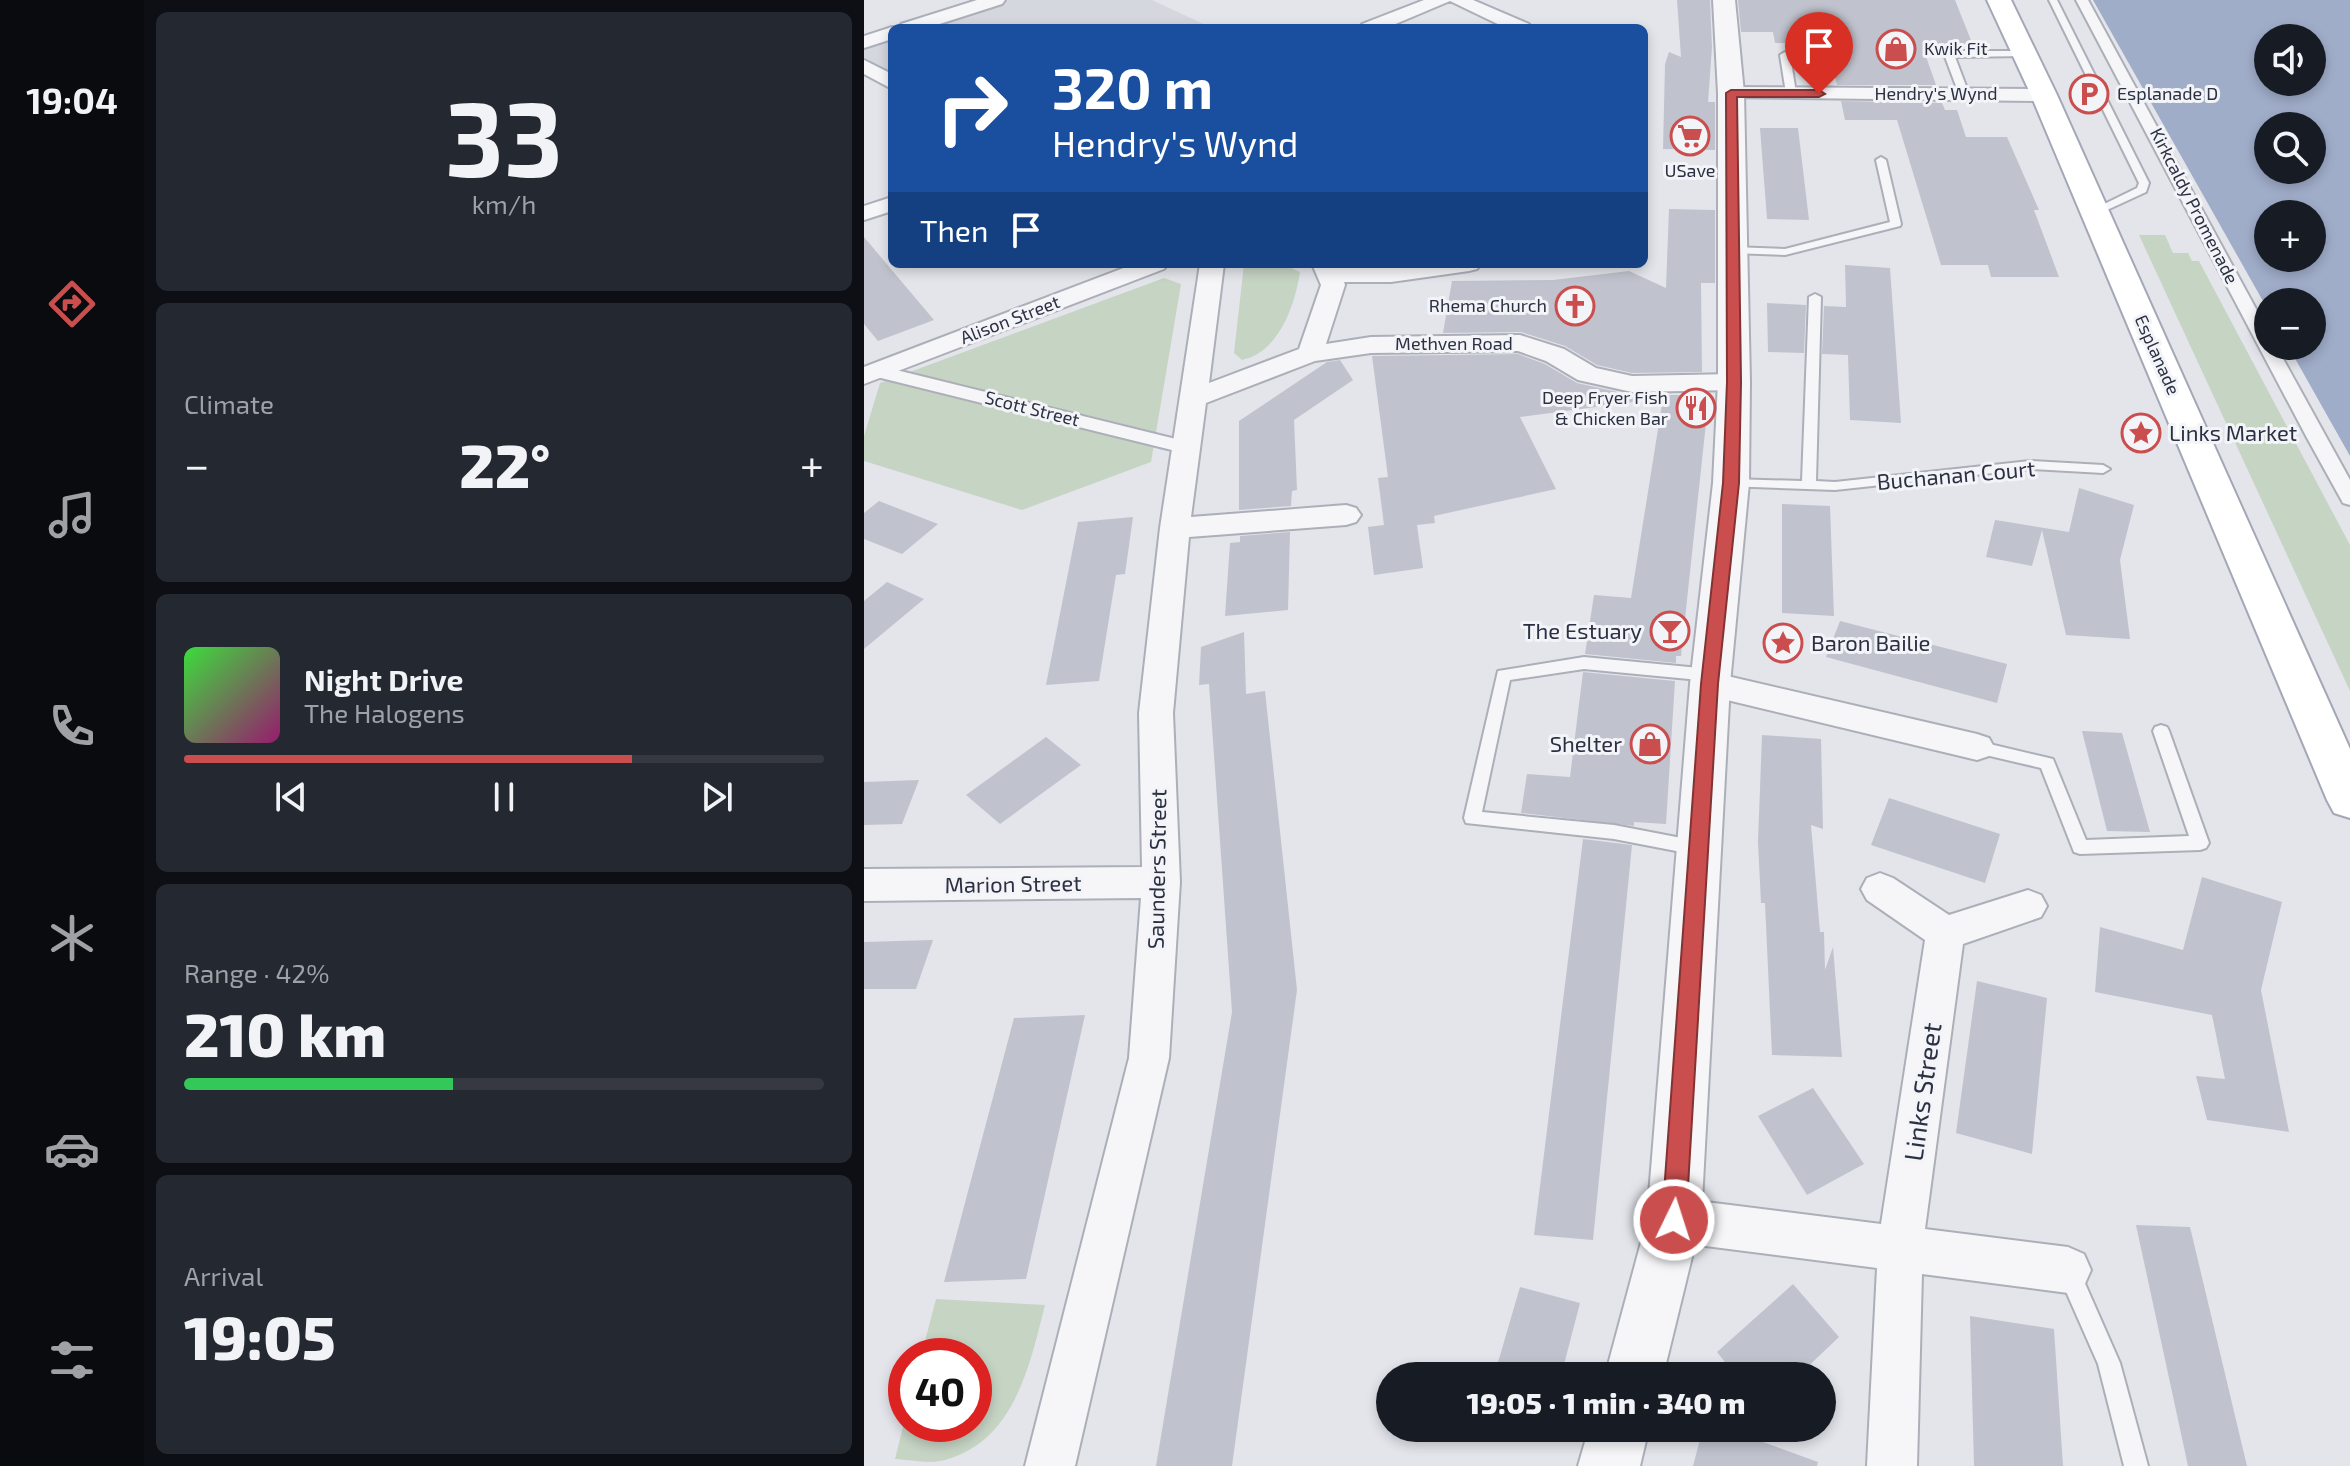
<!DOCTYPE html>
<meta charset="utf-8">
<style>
body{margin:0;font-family:"Exo 2",sans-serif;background:#242831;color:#f1f3f6;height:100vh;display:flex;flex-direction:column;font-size:30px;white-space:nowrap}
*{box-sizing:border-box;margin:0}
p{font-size:26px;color:#9ea1a6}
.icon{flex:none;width:44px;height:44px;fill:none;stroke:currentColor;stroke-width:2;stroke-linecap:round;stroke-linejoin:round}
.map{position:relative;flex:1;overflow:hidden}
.sheet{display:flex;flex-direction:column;gap:12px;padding:12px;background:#0d0f14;width:720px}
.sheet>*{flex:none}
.guide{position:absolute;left:24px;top:24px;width:760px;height:244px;border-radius:12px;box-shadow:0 4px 12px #0003;background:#1a4fa0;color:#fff;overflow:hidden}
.fabs{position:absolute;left:1390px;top:24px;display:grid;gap:16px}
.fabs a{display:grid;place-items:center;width:72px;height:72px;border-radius:50%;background:#171b24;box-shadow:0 4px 12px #0003;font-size:40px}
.speed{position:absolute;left:24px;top:1338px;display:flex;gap:16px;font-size:40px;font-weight:700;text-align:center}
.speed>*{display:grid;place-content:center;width:104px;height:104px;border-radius:50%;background:#171b24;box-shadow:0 4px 12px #0003;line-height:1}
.speed .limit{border:12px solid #d22;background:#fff;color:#111}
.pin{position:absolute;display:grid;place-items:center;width:68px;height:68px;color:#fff;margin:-82px -34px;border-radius:50% 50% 50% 0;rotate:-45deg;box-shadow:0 0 8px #0007}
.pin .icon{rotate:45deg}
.me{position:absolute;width:88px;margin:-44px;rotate:4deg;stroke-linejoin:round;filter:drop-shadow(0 0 6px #0008)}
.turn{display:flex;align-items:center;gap:28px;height:168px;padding:0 32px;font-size:36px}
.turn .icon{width:104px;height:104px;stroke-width:2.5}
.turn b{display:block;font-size:56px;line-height:68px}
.then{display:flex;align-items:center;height:76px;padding:0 32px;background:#0003;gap:16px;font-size:30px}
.big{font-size:60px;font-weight:800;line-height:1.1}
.sheet .card{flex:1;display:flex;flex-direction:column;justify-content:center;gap:12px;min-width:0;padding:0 28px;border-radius:12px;background:#242831}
.sheet .dial{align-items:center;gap:0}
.dial b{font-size:104px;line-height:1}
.song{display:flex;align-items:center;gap:24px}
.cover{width:96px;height:96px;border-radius:12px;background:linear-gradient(135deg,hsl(120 70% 55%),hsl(320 70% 35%))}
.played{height:8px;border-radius:4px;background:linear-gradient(90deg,#ca4e4e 70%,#363941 70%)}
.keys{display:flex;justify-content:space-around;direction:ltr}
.heat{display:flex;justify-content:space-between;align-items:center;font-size:44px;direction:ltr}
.charge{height:12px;border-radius:6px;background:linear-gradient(90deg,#34c759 42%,#363941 0)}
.trip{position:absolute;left:512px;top:1362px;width:460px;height:80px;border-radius:40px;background:#171b24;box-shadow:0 4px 12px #0003;font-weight:800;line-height:80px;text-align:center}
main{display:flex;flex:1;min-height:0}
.tabs{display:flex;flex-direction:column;width:144px;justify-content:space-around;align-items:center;background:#090b0e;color:#9ea1a6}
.tabs .icon{width:56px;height:56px}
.tabs .selected{color:#ca4e4e}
.tabs b{font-size:36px;color:#f1f3f6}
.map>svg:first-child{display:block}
.built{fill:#d5d7df}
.green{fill:#c6d4c4}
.water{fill:#a0adc9;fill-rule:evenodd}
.building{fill:#c0c3cd}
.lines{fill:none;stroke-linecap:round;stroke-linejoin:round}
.service-casing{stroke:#acafb8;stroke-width:4}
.pedestrian-casing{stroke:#acafb8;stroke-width:4}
.minor-casing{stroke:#acafb8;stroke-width:4}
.tertiary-casing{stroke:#acafb8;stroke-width:4}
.primary-casing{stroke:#a3a7b6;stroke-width:4}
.service{fill:#f6f6f9;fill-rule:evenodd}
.pedestrian{fill:#f6f6f9;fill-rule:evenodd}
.minor{fill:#f6f6f9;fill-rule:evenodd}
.tertiary{fill:#f6f6f9;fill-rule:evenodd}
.primary{fill:#fff;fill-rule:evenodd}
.route{fill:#ca4e4e;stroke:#833333;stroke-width:2}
.labels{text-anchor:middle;stroke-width:6;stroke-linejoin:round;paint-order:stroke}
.far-poi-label{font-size:18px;fill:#2b3042;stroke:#f3f4f8;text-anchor:start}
.far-street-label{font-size:18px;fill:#2b3042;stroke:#f3f4f8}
.poi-label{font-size:22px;fill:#2b3042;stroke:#f3f4f8;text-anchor:start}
.street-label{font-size:22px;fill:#2b3042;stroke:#f3f4f8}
.near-street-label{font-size:26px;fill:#2b3042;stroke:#f3f4f8}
</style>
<main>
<nav class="tabs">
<b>19:04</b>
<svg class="icon selected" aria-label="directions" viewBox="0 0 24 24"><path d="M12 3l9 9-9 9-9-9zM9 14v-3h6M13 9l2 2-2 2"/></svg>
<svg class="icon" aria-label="music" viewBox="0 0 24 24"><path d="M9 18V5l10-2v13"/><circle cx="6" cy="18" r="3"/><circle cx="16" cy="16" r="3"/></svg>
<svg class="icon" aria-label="phone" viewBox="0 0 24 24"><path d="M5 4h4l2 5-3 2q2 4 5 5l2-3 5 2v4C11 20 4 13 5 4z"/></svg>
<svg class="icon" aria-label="climate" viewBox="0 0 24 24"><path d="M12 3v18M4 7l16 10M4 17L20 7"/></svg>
<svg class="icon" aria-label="car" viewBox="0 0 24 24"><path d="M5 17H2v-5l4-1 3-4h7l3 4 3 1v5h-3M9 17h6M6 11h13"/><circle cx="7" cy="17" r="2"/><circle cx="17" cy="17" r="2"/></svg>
<svg class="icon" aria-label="filters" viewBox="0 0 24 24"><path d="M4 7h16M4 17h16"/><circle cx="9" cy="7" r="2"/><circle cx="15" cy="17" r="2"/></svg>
</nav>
<section class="sheet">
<div class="card dial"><b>33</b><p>km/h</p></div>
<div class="card"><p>Climate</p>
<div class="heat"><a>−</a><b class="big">22°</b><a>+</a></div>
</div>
<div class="card">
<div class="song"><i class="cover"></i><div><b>Night Drive</b><p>The Halogens</p></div></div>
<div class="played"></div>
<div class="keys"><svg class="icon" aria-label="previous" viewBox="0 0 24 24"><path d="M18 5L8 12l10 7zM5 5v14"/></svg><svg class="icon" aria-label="pause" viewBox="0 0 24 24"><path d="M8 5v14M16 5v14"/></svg><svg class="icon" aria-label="next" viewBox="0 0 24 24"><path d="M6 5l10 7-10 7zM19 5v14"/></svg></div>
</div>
<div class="card"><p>Range · 42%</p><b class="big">210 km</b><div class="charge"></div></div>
<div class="card"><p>Arrival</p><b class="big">19:05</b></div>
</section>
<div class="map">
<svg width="1486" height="1466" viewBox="0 0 1486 1466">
<rect width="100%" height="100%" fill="#e3e5eb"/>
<!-- built -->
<path class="built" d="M 144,0 L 288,0 L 348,28 L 55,28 Z
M 28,37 L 28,74 L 0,58 L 0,45 Z"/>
<!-- green -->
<path class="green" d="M 1275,235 L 1301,235 L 1309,253 L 1324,253 L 1328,261 L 1335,261 L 1486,545 L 1486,691 Z
M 380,264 L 418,264 L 436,272 C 431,306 414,353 378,360 L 370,353 Z
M 300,278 L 317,284 L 287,462 L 158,510 L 0,461 L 0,436 L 16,383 Z
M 72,1299 L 181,1305 C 166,1364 151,1441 81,1460 C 67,1464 46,1460 31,1459 L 42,1415 L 42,1424 L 110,1424 L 110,1356 L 57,1356 Z"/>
<!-- water -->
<path class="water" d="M 1229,0 L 1486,0 L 1486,456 L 1424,346 L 1448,346 L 1448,302 L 1404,302 L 1404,310 ZM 1404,38 L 1448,38 L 1448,82 L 1404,82 ZM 1404,126 L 1448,126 L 1448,170 L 1404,170 ZM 1404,214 L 1448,214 L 1448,258 L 1404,258 Z"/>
<!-- building -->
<path class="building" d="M 813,0 L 846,0 L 848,47 L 844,102 L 851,102 L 851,150 L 799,149 L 801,64 L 805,52 L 817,57 Z
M 874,0 L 1091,0 L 1110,48 L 1059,48 L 1072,85 L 973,85 L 963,44 L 911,43 L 909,32 L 877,32 Z
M 977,101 L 1078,103 L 1081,110 L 1093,110 L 1102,137 L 1143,137 L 1175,210 L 1170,210 L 1195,277 L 1127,277 L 1124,265 L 1077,265 L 1033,120 L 981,120 Z
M 896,128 L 934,128 L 945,220 L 903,219 Z
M 805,209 L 851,210 L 851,283 L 837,283 L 838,372 L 768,373 L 733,365 L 701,346 L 657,332 L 579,333 L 588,281 L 689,280 L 765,271 L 802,288 Z
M 0,237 L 70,320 L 14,341 L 0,324 Z
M 981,265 L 1026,268 L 1037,423 L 986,420 L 984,355 L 958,354 L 960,306 L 982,307 Z
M 903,303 L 942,305 L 940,353 L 904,352 Z
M 654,354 L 681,364 L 713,383 L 767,395 L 845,395 L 817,656 L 812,656 L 812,663 L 721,654 L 730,595 L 767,598 L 799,398 L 656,417 L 692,489 L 570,516 L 571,523 L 553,525 L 559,568 L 510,575 L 504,527 L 520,525 L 514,478 L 524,477 L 508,356 Z
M 476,360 L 489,380 L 430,420 L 433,490 L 428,491 L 427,506 L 375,510 L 375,421 L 463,362 Z
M 1215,488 L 1270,505 L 1256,560 L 1266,639 L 1202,635 L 1178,530 L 1168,566 L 1122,557 L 1131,520 L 1205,532 Z
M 15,501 L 74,524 L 38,554 L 0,539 L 0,513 Z
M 918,504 L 966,506 L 970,616 L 918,613 Z
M 269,517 L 261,574 L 252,575 L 235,681 L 182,685 L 214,522 Z
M 426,532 L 424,610 L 361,616 L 366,543 L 376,542 L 376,536 Z
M 23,582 L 60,599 L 0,649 L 0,601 Z
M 976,621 L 1143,664 L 1133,703 L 962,657 Z
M 380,632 L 382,694 L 401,691 L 433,990 L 368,1466 L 292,1466 L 368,1012 L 345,684 L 335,685 L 337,647 Z
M 719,672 L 811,681 L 802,824 L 770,822 L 770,826 L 657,813 L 663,774 L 706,777 Z
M 1218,731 L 1258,733 L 1286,832 L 1243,831 Z
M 898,735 L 957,739 L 959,829 L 947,825 L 956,932 L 960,932 L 961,970 L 969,947 L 978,1057 L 908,1055 L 901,903 L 897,903 L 894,842 Z
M 182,737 L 217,765 L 136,824 L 102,795 Z
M 55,780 L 38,824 L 0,825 L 0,782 Z
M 1025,798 L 1136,834 L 1121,883 L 1007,845 Z
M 719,839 L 768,845 L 729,1240 L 670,1235 Z
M 1338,877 L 1418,902 L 1397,990 L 1425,1132 L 1343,1120 L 1332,1076 L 1361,1079 L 1348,1015 L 1231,992 L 1236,927 L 1319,950 Z
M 69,940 L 52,989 L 0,989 L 0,942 Z
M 1113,981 L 1183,998 L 1168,1154 L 1092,1133 Z
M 221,1015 L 162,1279 L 80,1282 L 150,1018 Z
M 949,1088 L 1000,1164 L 943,1195 L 894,1116 Z
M 1272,1225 L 1326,1227 L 1383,1466 L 1324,1466 Z
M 929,1284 L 975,1337 L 934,1376 L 872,1376 L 853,1352 Z
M 656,1287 L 716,1303 L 697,1376 L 630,1376 Z
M 1106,1316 L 1190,1329 L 1199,1466 L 1110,1466 Z
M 839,1428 L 860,1428 L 954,1462 L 953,1466 L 829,1466 Z"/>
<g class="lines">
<defs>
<path id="service" d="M 1185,0 L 1193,0 L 1285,183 L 1282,192 L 1230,216 L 1225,213 L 1226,211 L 1273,188 L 1275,183 Z
M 1161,51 L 1166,54 L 1164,56 L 1091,57 L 1105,94 L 1100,97 L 1095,94 L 1080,54 L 1085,51 Z
M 921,52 L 926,55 L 932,93 L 927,96 L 922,93 L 916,55 Z
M 1017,157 L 1022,160 L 1037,224 L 1036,226 L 921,255 L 868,253 L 862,250 L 868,247 L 921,249 L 1026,222 L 1012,160 Z
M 951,294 L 957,297 L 952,481 L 971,482 L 1166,461 L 1239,465 L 1246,469 L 1239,473 L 1166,469 L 971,490 L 862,486 L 860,483 L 867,479 L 938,481 L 945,297 Z
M 720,657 L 846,669 L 854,675 L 846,681 L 720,669 L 646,680 L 618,812 L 750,825 L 833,841 L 839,843 L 842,848 L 839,853 L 833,855 L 750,839 L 602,823 L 600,818 L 634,671 Z
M 1297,725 L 1303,727 L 1305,731 L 1345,843 L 1342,848 L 1336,850 L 1216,854 L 1210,852 L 1177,768 L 1113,753 L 1107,751 L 1105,747 L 1107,743 L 1113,741 L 1189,759 L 1222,840 L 1325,836 L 1289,731 L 1291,727 Z
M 1204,1260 L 1212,1263 L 1256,1363 L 1284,1466 L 1260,1466 L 1234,1364 L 1193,1271 L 1196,1263 Z"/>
<path id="pedestrian" d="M 1212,0 L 1224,0 L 1404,331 L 1404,346 L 1412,346 L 1486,480 L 1486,505 L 1479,503 L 1442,436 Z
M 12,365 L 324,442 L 334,448 L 324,454 L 5,375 L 3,371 Z"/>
<path id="minor" d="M 113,0 L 141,0 L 138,4 L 63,28 L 35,28 L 37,24 Z
M 560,0 L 609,0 L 665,24 L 667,28 L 642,28 L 586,1 L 522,28 L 496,28 L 498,24 Z
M 28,27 L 31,28 L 28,28 L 28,39 L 0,48 L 0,36 Z
M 0,60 L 28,74 L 28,89 L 0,74 Z
M 867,87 L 1180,89 L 1190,95 L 1180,101 L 860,97 L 857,93 Z
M 28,197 L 28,211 L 0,220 L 0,206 Z
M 270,264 L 304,264 L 300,269 L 0,384 L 0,367 Z
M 336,264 L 360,264 L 345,383 L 435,349 L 457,285 L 448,264 L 527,268 L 554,264 L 617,264 L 613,269 L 605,271 L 527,282 L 480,282 L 481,285 L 462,344 L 507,337 L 656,335 L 700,349 L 732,368 L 768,376 L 870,374 L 879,376 L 883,382 L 879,388 L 870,390 L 768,392 L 714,380 L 682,361 L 654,351 L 507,353 L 451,361 L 342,403 L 327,517 L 482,505 L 492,508 L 497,515 L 492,522 L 482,525 L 325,537 L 309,713 L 316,882 L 305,1058 L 211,1466 L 161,1466 L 265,1058 L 277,898 L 0,901 L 0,869 L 278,867 L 275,713 L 296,528 Z
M 846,672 L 1113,734 L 1125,738 L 1130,747 L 1125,756 L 1113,760 L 834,693 L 830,684 L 834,675 Z
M 1016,873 L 1029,878 L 1085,915 L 1164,890 L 1177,895 L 1183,906 L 1177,917 L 1099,944 L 1061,1229 L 1204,1247 L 1220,1254 L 1227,1270 L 1220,1286 L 1204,1293 L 1058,1274 L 1053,1466 L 1003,1466 L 1013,1268 L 810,1242 L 794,1236 L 788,1220 L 794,1204 L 810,1198 L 1017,1224 L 1061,940 L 1003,900 L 997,889 L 1003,878 Z"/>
<path id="tertiary" d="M 849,0 L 871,0 L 880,93 L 886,382 L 885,483 L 866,684 L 837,1220 L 799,1376 L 741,1376 L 783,1220 L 826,684 L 849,483 L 854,382 L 854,93 Z
M 725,1428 L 785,1428 L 776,1466 L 714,1466 Z"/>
<path id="primary" d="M 1123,0 L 1147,0 L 1193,95 L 1486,749 L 1486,818 L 1470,813 L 1463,800 L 1167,95 Z"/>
</defs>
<!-- service casing -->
<use href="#service" class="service-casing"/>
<!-- pedestrian casing -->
<use href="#pedestrian" class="pedestrian-casing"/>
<!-- minor casing -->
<use href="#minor" class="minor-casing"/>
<!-- tertiary casing -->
<use href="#tertiary" class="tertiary-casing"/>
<!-- primary casing -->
<use href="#primary" class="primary-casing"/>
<!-- service -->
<use href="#service" class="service"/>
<!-- pedestrian -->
<use href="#pedestrian" class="pedestrian"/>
<!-- minor -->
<use href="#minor" class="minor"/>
<!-- tertiary -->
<use href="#tertiary" class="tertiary"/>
<!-- primary -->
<use href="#primary" class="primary"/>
</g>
<!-- route -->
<path class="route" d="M 867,90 L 955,90 L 961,94 L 955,97 L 873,97 L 877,382 L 875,483 L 854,684 L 822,1220 L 818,1228 L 810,1232 L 801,1228 L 798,1220 L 837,684 L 859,483 L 863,382 L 862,93 Z"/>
<!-- icons -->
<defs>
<symbol id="shop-ring" viewBox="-11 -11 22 22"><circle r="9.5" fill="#f3f4f8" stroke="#ca4e4e" stroke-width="1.5"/><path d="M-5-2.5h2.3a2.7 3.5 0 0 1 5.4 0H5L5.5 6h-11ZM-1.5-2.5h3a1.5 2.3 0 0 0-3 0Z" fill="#ca4e4e"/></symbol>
<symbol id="parking-ring" viewBox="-11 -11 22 22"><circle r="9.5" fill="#f3f4f8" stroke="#ca4e4e" stroke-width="1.5"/><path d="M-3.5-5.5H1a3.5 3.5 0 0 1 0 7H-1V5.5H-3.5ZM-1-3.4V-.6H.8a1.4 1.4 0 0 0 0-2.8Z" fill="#ca4e4e"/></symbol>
<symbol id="supermarket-ring" viewBox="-11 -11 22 22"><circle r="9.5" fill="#f3f4f8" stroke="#ca4e4e" stroke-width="1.5"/><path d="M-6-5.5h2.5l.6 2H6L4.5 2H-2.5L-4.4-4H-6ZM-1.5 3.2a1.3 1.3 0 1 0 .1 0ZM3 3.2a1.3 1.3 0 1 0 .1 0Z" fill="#ca4e4e"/></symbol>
<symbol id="church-ring" viewBox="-11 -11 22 22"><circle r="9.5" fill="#f3f4f8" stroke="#ca4e4e" stroke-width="1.5"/><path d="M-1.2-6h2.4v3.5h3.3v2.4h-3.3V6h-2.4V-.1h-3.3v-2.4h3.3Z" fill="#ca4e4e"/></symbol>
<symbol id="restaurant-ring" viewBox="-11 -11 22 22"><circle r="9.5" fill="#f3f4f8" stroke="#ca4e4e" stroke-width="1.5"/><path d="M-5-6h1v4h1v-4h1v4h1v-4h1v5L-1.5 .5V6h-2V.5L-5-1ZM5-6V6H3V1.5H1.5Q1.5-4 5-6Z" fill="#ca4e4e"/></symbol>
<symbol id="sight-ring" viewBox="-11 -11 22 22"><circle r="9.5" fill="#f3f4f8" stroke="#ca4e4e" stroke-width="1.5"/><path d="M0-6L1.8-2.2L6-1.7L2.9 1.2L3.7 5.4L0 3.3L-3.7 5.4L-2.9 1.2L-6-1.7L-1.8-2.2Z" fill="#ca4e4e"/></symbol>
<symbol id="bar-ring" viewBox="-11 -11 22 22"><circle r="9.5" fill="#f3f4f8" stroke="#ca4e4e" stroke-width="1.5"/><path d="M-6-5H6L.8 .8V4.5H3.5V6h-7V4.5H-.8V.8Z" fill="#ca4e4e"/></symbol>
</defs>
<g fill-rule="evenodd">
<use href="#shop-ring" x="1010" y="27" width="44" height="44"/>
<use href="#parking-ring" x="1203" y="72" width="44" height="44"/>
<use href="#supermarket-ring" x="804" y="114" width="44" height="44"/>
<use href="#church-ring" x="689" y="284" width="44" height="44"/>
<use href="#restaurant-ring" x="810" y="386" width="44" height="44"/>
<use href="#sight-ring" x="1255" y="411" width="44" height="44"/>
<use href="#bar-ring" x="784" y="609" width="44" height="44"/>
<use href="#sight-ring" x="897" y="621" width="44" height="44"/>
<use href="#shop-ring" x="764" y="722" width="44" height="44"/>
</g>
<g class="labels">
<!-- far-poi labels -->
<g class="far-poi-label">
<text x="1060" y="55">Kwik Fit</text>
<text x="1253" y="100">Esplanade D</text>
<text x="826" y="177" text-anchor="middle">USave</text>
<text x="683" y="312" text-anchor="end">Rhema Church</text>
<text x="804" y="404" text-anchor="end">Deep Fryer Fish<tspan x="804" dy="21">&amp; Chicken Bar</tspan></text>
</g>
<!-- far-street labels -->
<g class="far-street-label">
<text x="1072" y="100">Hendry's Wynd</text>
<text transform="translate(1330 206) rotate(63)" y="6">Kirkcaldy Promenade</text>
<text transform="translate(146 320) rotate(-21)" y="6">Alison Street</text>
<text x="590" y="350">Methven Road</text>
<text transform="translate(1293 355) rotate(66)" y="6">Esplanade</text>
<text transform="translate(168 409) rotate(14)" y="6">Scott Street</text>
</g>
<!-- poi labels -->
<g class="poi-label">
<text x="1305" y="441">Links Market</text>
<text x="778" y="639" text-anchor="end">The Estuary</text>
<text x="947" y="651">Baron Bailie</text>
<text x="758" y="752" text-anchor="end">Shelter</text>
</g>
<!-- street labels -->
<g class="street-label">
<text transform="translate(1092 475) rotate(-5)" y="8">Buchanan Court</text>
<text transform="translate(293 869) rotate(-89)" y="8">Saunders Street</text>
<text transform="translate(149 884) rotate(-1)" y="8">Marion Street</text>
</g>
<!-- near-street labels -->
<g class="near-street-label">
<text transform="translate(1059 1092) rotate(-82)" y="9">Links Street</text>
</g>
</g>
</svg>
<div class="fabs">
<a><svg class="icon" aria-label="sound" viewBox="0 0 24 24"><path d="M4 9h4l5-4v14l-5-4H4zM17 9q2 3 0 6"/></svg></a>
<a><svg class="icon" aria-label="search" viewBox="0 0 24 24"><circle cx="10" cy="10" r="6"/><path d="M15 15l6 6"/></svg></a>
<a>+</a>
<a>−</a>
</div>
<div class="speed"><div class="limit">40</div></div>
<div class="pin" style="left:955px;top:94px;background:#d93025"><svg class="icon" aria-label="arrive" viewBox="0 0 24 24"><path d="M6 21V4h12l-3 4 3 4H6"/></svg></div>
<svg class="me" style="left:810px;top:1220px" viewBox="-20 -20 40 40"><circle r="17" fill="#ca4e4e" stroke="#fff" stroke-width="3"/><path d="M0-11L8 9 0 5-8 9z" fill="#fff"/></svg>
<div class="trip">19:05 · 1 min · 340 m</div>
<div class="guide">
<div class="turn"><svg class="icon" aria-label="right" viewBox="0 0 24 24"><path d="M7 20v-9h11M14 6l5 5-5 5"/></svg><div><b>320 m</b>Hendry's Wynd</div></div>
<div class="then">Then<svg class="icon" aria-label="arrive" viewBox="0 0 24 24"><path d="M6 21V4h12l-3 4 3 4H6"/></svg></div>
</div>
</div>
</main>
